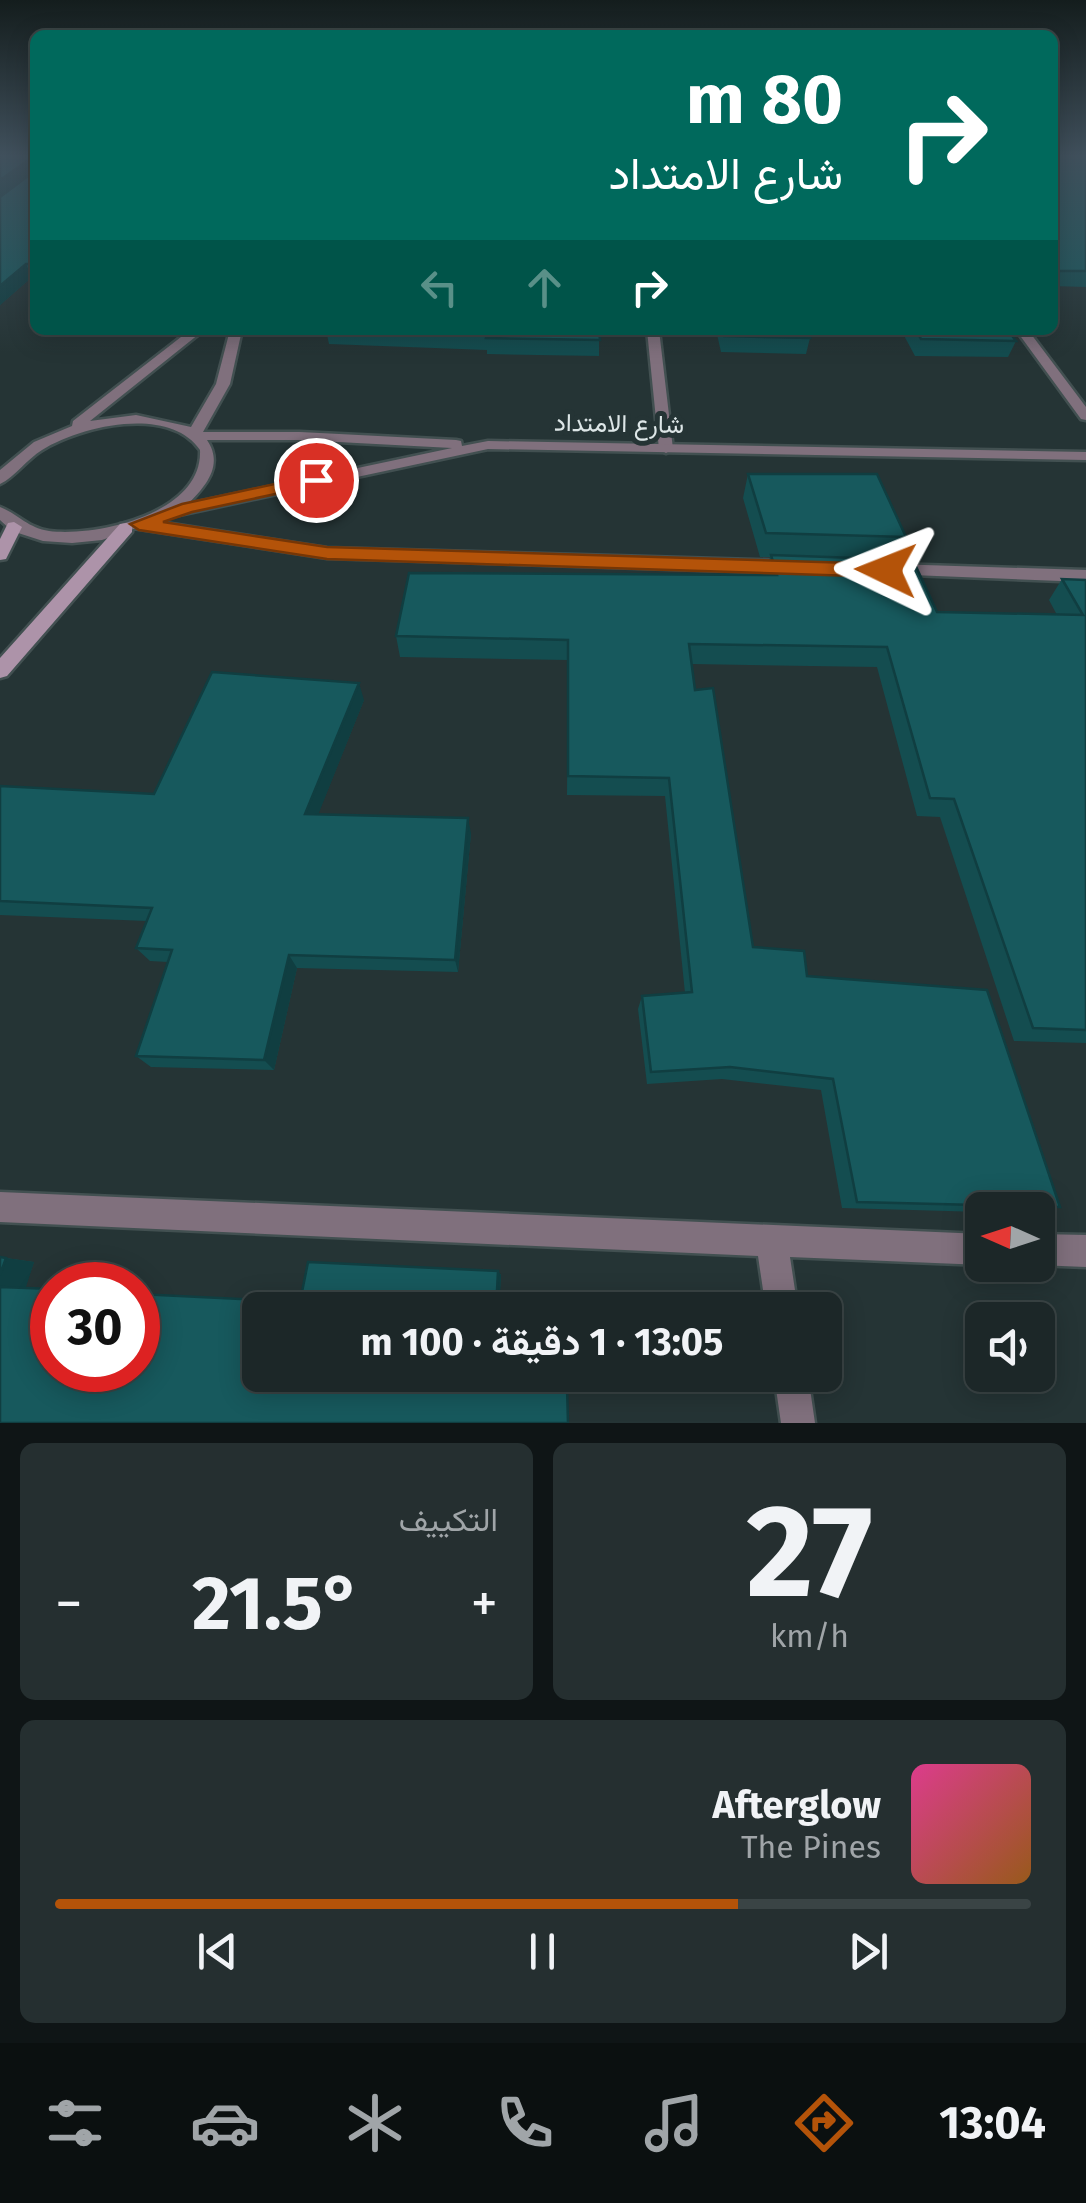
<!DOCTYPE html>
<html lang="ar">
<meta charset="utf-8">
<style>
body{margin:0;font-family:"Fira Sans",Vazirmatn,sans-serif;background:#252f30;color:#f1f3f6;direction:rtl;height:100vh;display:flex;flex-direction:column;font-size:38px;white-space:nowrap}
*{box-sizing:border-box;margin:0}
p{font-size:32px;color:#a0a5a8}
.icon{flex:none;width:55px;height:55px;fill:none;stroke:currentColor;stroke-width:2;stroke-linecap:round;stroke-linejoin:round}
.map{position:relative;height:1423px;overflow:hidden;direction:ltr}
.details{display:flex;flex-direction:column;gap:20px;padding:20px;background:#0f1516;flex:1}
.details>*{flex:none}
.top-card{position:absolute;left:30px;top:30px;width:1028px;height:305px;border-radius:15px;box-shadow:0 5px 25px #0003,0 0 0 2px #3a4445;direction:rtl;background:#00695c;color:#fff;overflow:hidden}
.needle{width:65px;rotate:273deg}
.fabs{position:absolute;left:965px;top:1192px;display:grid;gap:20px}
.fabs a{display:grid;place-items:center;width:90px;height:90px;border-radius:15px;background:#1c2728;box-shadow:0 5px 25px #0003,0 0 0 2px #3a4445;font-size:50px}
.speed{position:absolute;left:30px;top:1262px;display:flex;gap:20px;font-size:50px;font-weight:700;text-align:center}
.speed>*{display:grid;place-content:center;width:130px;height:130px;border-radius:50%;background:#1c2728;box-shadow:0 5px 25px #0003,0 0 0 2px #3a4445;line-height:1}
.speed .limit{border:15px solid #d22;background:#fff;color:#111}
.pin{position:absolute;display:grid;place-items:center;width:85px;height:85px;color:#fff;margin:-42px;border:5px solid #fff;border-radius:50%;box-shadow:0 2px 10px #0007}
.me{position:absolute;width:110px;margin:-55px;rotate:272deg;stroke-linejoin:round;filter:drop-shadow(0 0 8px #0008)}
.turn{display:flex;align-items:center;gap:35px;height:210px;padding:0 50px;font-size:45px}
.turn .icon{width:130px;height:130px;stroke-width:2.5}
.turn b{display:block;font-size:70px;line-height:85px}
.lanes{display:flex;align-items:center;height:95px;padding:0 50px;background:#0003;justify-content:center;gap:50px;direction:ltr}
.lanes .off{opacity:.35}
.big{font-size:75px;font-weight:700;line-height:1.1}
.details .card{flex:1;display:flex;flex-direction:column;justify-content:center;gap:15px;min-width:0;padding:0 35px;border-radius:15px;background:#252f30}
.details .dial{align-items:center;gap:0}
.dial b{font-size:130px;line-height:1}
.song{display:flex;align-items:center;gap:30px}
.cover{width:120px;height:120px;border-radius:15px;background:linear-gradient(135deg,hsl(330 70% 55%),hsl(30 70% 35%))}
.played{height:10px;border-radius:5px;background:linear-gradient(90deg,#b45309 70%,#3a4445 70%)}
.keys{display:flex;justify-content:space-around;direction:ltr}
.heat{display:flex;justify-content:space-between;align-items:center;font-size:55px;direction:ltr}
.details .tiles{flex:1;display:grid;gap:20px;grid-template-columns:1fr 1fr}
.card:last-child{grid-column:span 2}
.trip{position:absolute;left:242px;top:1292px;width:600px;height:100px;border-radius:15px;background:#1c2728;box-shadow:0 5px 25px #0003,0 0 0 2px #3a4445;font-weight:700;line-height:100px;text-align:center;direction:rtl}
.tabs{display:flex;height:160px;justify-content:space-around;align-items:center;background:#0b1010;color:#a0a5a8}
.tabs .icon{width:70px;height:70px}
.tabs .on{color:#b45309}
.tabs b{font-size:45px;color:#f1f3f6}
.map>svg:first-child{display:block}
.lines{fill:none;stroke-linecap:round;stroke-linejoin:round}
.minor-casing{stroke:#425051;stroke-width:5}
.tertiary-casing{stroke:#425051;stroke-width:5}
.secondary-casing{stroke:#425051;stroke-width:5}
.minor{fill:#80707d;fill-rule:evenodd}
.tertiary{fill:#80707d;fill-rule:evenodd}
.secondary{fill:#ad93a9;fill-rule:evenodd}
.wall{fill:#144d50}
.shaded-wall{fill:#103e41}
.building{fill:#17595d;stroke:#103e41;stroke-width:2.5}
.route{fill:#b45309;stroke:#753606;stroke-width:2.5}
.labels{text-anchor:middle;stroke-width:10;stroke-linejoin:round;paint-order:stroke}
.far-street-label{font-size:25px;fill:#dde6e7;stroke:#253435}
</style>
<div class="map">
<svg width="1086" height="1423" viewBox="0 0 1086 1423">
<rect width="100%" height="100%" fill="#253435"/>
<g class="lines">
<defs>
<path id="minor" d="M 647,330 L 659,330 L 673,449 L 666,453 L 659,449 Z
M 1016,330 L 1028,330 L 1086,407 L 1086,420 L 1081,419 Z
M 139,519 L 327,548 L 795,561 L 804,567 L 795,573 L 327,558 L 133,528 L 131,524 Z
M 893,564 L 1086,570 L 1086,582 L 887,574 L 884,570 L 887,566 Z
M 0,1192 L 982,1234 L 983,1265 L 790,1257 L 798,1310 L 766,1310 L 758,1256 L 0,1222 Z
M 1038,1234 L 1086,1235 L 1086,1267 L 1037,1265 Z
M 774,1375 L 808,1375 L 815,1423 L 781,1423 Z"/>
<path id="tertiary" d="M 190,330 L 204,330 L 90,421 L 136,415 L 191,427 L 216,384 L 230,330 L 242,330 L 230,384 L 203,432 L 300,432 L 456,440 L 461,441 L 462,446 L 488,441 L 1086,452 L 1086,460 L 488,449 L 165,518 L 102,540 L 72,543 L 43,541 L 12,531 L 0,520 L 0,507 C 18,514 28,528 49,531 C 98,537 203,513 200,450 C 169,405 81,426 42,450 C 27,459 15,477 0,484 L 0,470 L 34,442 L 72,426 L 73,421 ZM 207,440 L 300,440 L 452,448 L 188,504 C 206,486 224,465 207,440 Z"/>
<path id="secondary" d="M 14,522 L 22,527 L 6,559 L 0,560 L 0,539 L 8,523 Z
M 126,523 L 132,524 L 132,532 L 7,676 L 0,678 L 0,658 L 120,524 Z"/>
</defs>
<!-- minor casing -->
<use href="#minor" class="minor-casing"/>
<!-- tertiary casing -->
<use href="#tertiary" class="tertiary-casing"/>
<!-- secondary casing -->
<use href="#secondary" class="secondary-casing"/>
<!-- minor -->
<use href="#minor" class="minor"/>
<!-- tertiary -->
<use href="#tertiary" class="tertiary"/>
<!-- secondary -->
<use href="#secondary" class="secondary"/>
</g>
<!-- wall -->
<path class="wall" d="M 35,154 L 35,277 L 32,277 L 0,305 L 0,197 Z
M 1052,154 L 1086,154 L 1086,287 L 1052,286 Z
M 326,330 L 599,330 L 599,356 L 487,354 L 487,350 L 329,344 Z
M 716,330 L 807,330 L 810,338 L 806,354 L 721,352 Z
M 901,330 L 1008,330 L 1016,341 L 1008,357 L 915,356 Z
M 748,474 L 906,537 L 896,559 L 937,612 L 1057,615 L 1049,600 L 1062,579 L 1086,580 L 1086,1043 L 1014,1041 L 940,817 L 917,816 L 877,667 L 692,664 L 695,690 L 753,947 L 807,976 L 1060,1207 L 1038,1213 L 1038,1210 L 982,1210 L 982,1212 L 842,1208 L 821,1090 L 722,1079 L 647,1084 L 638,1009 L 642,996 L 685,993 L 665,796 L 567,795 L 568,660 L 400,657 L 396,636 L 765,575 L 770,557 L 760,557 L 743,498 Z
M 364,700 L 318,814 L 471,833 L 458,972 L 297,968 L 274,1070 L 151,1067 L 136,1056 L 168,962 L 150,961 L 136,948 L 147,921 L 0,915 L 0,786 L 154,794 Z
M 6,1258 L 34,1262 L 25,1288 L 300,1302 L 498,1271 L 501,1275 L 494,1389 L 565,1384 L 567,1386 L 0,1423 Z"/>
<!-- shaded-wall -->
<path class="shaded-wall" d="M 30,159 L 35,171 L 0,196 L 0,180 Z
M 26,264 L 32,277 L 0,305 L 0,286 Z
M 359,683 L 364,700 L 312,830 L 305,814 Z
M 468,818 L 471,833 L 458,972 L 455,960 Z
M 289,955 L 297,968 L 274,1070 L 264,1060 Z
M 6,1258 L 34,1262 L 25,1290 L 0,1287 L 0,1275 Z
M 498,1271 L 501,1275 L 499,1310 L 496,1310 Z"/>
<!-- building -->
<path class="building" d="M 0,154 L 35,154 L 35,264 L 26,264 L 0,286 L 0,197 L 32,173 L 30,159 L 0,180 Z
M 1052,154 L 1086,154 L 1086,271 L 1052,271 Z
M 388,330 L 599,330 L 600,340 L 486,338 L 487,334 Z
M 722,330 L 807,330 L 810,338 L 724,336 Z
M 916,330 L 1008,330 L 1016,341 L 921,339 Z
M 748,474 L 877,474 L 906,537 L 766,533 Z
M 771,555 L 913,560 L 937,612 L 1083,615 L 1062,579 L 1086,580 L 1086,1030 L 1033,1028 L 954,799 L 930,798 L 887,647 L 689,644 L 695,690 L 713,688 L 753,947 L 804,951 L 807,976 L 987,990 L 1060,1207 L 857,1202 L 833,1079 L 730,1067 L 651,1072 L 642,996 L 692,992 L 669,778 L 568,776 L 568,640 L 396,636 L 409,573 L 777,575 Z
M 212,672 L 359,683 L 305,814 L 468,818 L 455,960 L 289,955 L 264,1060 L 136,1056 L 172,950 L 136,948 L 152,908 L 0,901 L 0,786 L 154,794 Z
M 0,1257 L 6,1258 L 0,1275 Z
M 308,1262 L 498,1271 L 496,1310 L 260,1310 L 260,1375 L 492,1375 L 491,1391 L 567,1386 L 568,1423 L 0,1423 L 0,1287 L 52,1289 L 52,1370 L 138,1370 L 138,1294 L 300,1302 Z"/>
<!-- sky -->
<linearGradient id="sky" x2="0" y2="1"><stop stop-color="#141d1d"/><stop offset="0.44" stop-color="#40505c"/><stop offset="1" stop-color="#40505c" stop-opacity="0"/></linearGradient>
<rect width="1086" height="353" fill="url(#sky)"/>
<!-- route -->
<path class="route" d="M 316,475 L 325,480 L 322,484 L 192,512 L 163,522 L 327,547 L 886,564 L 896,570 L 886,577 L 327,559 L 139,530 L 130,524 L 182,504 Z"/>
<g class="labels">
<!-- far-street labels -->
<g class="far-street-label">
<text transform="translate(619 423) rotate(1)" y="9">شارع الامتداد</text>
</g>
</g>
</svg>
<div class="fabs">
<a><svg class="needle" viewBox="-14 -14 28 28"><path d="M0-13l5 13h-10z" fill="#e53935"/><path d="M0 13l5-13h-10z" fill="#a0a5a8"/></svg></a>
<a><svg class="icon" aria-label="sound" viewBox="0 0 24 24"><path d="M4 9h4l5-4v14l-5-4H4zM17 9q2 3 0 6"/></svg></a>
</div>
<div class="speed"><div class="limit">30</div></div>
<div class="pin" style="left:316px;top:480px;background:#d93025"><svg class="icon" aria-label="arrive" viewBox="0 0 24 24"><path d="M6 21V4h12l-3 4 3 4H6"/></svg></div>
<svg class="me" style="left:886px;top:570px" viewBox="-20 -20 40 40"><path d="M0-17L14 15 0 8-14 15z" fill="#b45309" stroke="#fff" stroke-width="4"/></svg>
<div class="trip">13:05 · 1 دقيقة · 100 m</div>
<div class="top-card">
<div class="turn"><svg class="icon" aria-label="right" viewBox="0 0 24 24"><path d="M7 20v-9h11M14 6l5 5-5 5"/></svg><div><b>80 m</b>شارع الامتداد</div></div>
<div class="lanes"><svg class="icon off" aria-label="left" viewBox="0 0 24 24"><path d="M17 20v-9H6M10 6l-5 5 5 5"/></svg><svg class="icon off" aria-label="ahead" viewBox="0 0 24 24"><path d="M12 20V5M6 11l6-6 6 6"/></svg><svg class="icon" aria-label="right" viewBox="0 0 24 24"><path d="M7 20v-9h11M14 6l5 5-5 5"/></svg></div>
</div>
</div>
<section class="details">
<div class="tiles">
<div class="card dial"><b>27</b><p>km/h</p></div>
<div class="card"><p>التكييف</p>
<div class="heat"><a>−</a><b class="big">21.5°</b><a>+</a></div>
</div>
<div class="card">
<div class="song"><i class="cover"></i><div><b>Afterglow</b><p>The Pines</p></div></div>
<div class="played"></div>
<div class="keys"><svg class="icon" aria-label="previous" viewBox="0 0 24 24"><path d="M18 5L8 12l10 7zM5 5v14"/></svg><svg class="icon" aria-label="pause" viewBox="0 0 24 24"><path d="M8 5v14M16 5v14"/></svg><svg class="icon" aria-label="next" viewBox="0 0 24 24"><path d="M6 5l10 7-10 7zM19 5v14"/></svg></div>
</div>
</div>
</section>
<nav class="tabs">
<b>13:04</b>
<svg class="icon on" aria-label="directions" viewBox="0 0 24 24"><path d="M12 3l9 9-9 9-9-9zM9 14v-3h6M13 9l2 2-2 2"/></svg>
<svg class="icon" aria-label="music" viewBox="0 0 24 24"><path d="M9 18V5l10-2v13"/><circle cx="6" cy="18" r="3"/><circle cx="16" cy="16" r="3"/></svg>
<svg class="icon" aria-label="phone" viewBox="0 0 24 24"><path d="M5 4h4l2 5-3 2q2 4 5 5l2-3 5 2v4C11 20 4 13 5 4z"/></svg>
<svg class="icon" aria-label="climate" viewBox="0 0 24 24"><path d="M12 3v18M4 7l16 10M4 17L20 7"/></svg>
<svg class="icon" aria-label="car" viewBox="0 0 24 24"><path d="M5 17H2v-5l4-1 3-4h7l3 4 3 1v5h-3M9 17h6M6 11h13"/><circle cx="7" cy="17" r="2"/><circle cx="17" cy="17" r="2"/></svg>
<svg class="icon" aria-label="filters" viewBox="0 0 24 24"><path d="M4 7h16M4 17h16"/><circle cx="9" cy="7" r="2"/><circle cx="15" cy="17" r="2"/></svg>
</nav>
